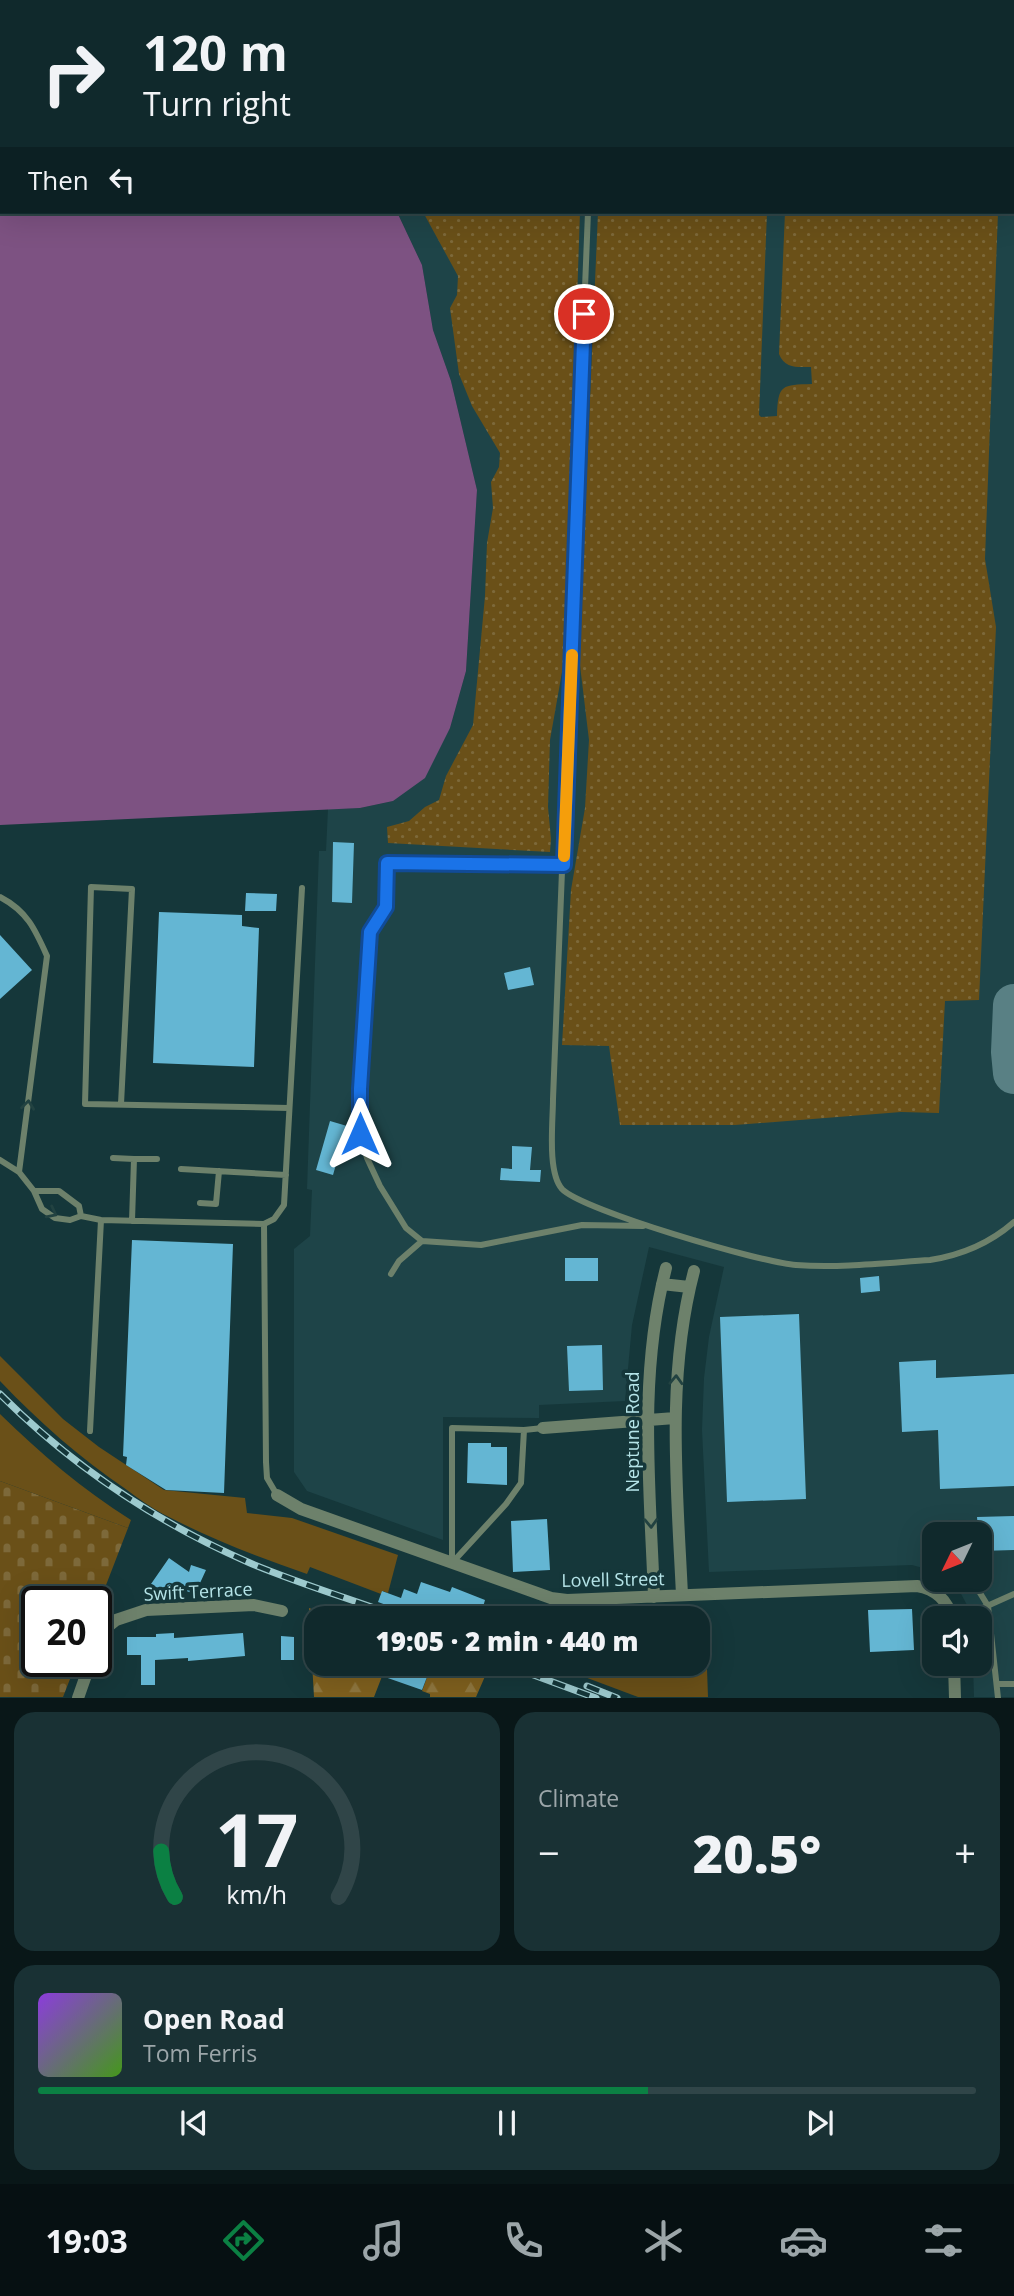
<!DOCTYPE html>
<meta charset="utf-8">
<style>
body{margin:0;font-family:"Open Sans",sans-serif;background:#193134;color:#f1f3f6;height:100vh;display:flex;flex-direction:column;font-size:26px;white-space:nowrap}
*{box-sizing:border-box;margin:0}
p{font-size:23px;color:#9ca6a9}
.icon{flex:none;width:38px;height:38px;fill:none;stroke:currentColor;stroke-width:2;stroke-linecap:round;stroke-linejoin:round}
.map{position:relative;height:1698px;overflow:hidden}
.side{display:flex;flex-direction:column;gap:14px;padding:14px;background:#091718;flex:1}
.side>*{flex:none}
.banner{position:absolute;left:0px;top:0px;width:1015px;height:214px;box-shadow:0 7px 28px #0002,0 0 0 2px #304548;background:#10292c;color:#f1f3f6;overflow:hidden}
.needle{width:46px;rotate:227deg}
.buttons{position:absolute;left:922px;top:1522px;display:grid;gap:14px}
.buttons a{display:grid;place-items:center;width:70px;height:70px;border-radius:14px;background:#10292c;box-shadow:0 7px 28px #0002,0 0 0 2px #304548;font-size:35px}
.speed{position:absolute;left:21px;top:1586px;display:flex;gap:14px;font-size:35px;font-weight:700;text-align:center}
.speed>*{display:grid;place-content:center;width:91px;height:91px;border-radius:50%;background:#10292c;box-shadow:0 7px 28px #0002,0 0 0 2px #304548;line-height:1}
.speed .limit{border:4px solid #111;border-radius:10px;background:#fff;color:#111}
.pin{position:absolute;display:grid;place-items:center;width:60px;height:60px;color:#fff;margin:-30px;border:4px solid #fff;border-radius:50%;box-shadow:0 2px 7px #0007}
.me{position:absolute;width:77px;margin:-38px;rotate:0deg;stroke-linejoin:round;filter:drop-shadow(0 0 5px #0008)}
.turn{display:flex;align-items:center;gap:24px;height:147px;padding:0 28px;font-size:32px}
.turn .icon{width:91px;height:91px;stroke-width:2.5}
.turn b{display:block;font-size:49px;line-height:60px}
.then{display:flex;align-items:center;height:66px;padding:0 28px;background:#0003;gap:14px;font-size:26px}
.big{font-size:52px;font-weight:800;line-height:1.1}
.side .tile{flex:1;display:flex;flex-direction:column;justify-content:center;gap:10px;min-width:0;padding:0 24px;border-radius:21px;background:#193134}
.side .dial{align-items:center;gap:0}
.dial svg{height:182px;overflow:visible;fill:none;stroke:#304548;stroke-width:7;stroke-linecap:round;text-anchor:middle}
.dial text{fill:#f1f3f6;stroke:none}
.song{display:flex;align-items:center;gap:21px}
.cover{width:84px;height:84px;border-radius:10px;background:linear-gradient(135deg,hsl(270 70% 55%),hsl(100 70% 35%))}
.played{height:7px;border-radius:4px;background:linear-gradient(90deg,#0b8043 65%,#304548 65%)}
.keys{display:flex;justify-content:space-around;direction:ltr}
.heat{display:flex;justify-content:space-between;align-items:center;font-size:38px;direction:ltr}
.side .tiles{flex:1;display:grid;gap:14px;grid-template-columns:1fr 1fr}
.tile:last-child{grid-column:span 2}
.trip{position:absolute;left:304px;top:1606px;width:406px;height:70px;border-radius:21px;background:#10292c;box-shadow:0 7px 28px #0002,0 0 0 2px #304548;font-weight:800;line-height:70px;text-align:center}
.tab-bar{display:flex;height:112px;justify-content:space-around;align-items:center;background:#061012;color:#9ca6a9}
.tab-bar .icon{width:49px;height:49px}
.tab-bar .active{color:#0b8043}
.tab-bar b{font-size:32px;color:#f1f3f6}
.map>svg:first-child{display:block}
.built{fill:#1e4448}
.grass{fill:url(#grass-dots)}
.forest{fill:url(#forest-firs)}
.cemetery{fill:url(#cemetery-stones)}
.park{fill:#6a5018}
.water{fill:#7d5282}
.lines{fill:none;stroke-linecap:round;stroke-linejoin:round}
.taxiway{stroke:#598084;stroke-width:42}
.building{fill:#64b6d3}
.service{stroke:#6d816b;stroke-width:6}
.minor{stroke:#6d816b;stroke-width:12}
.rail-casing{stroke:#9dcace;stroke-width:7}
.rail{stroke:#15373a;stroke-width:4.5;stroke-dasharray:13;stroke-linecap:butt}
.oneway{stroke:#224241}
.route-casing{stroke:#114b97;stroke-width:18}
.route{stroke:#1a73e8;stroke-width:12}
.slow{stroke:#f59e0b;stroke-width:12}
.labels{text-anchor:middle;stroke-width:7;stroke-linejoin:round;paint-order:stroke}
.street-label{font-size:18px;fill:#b5e4e8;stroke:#15373a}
</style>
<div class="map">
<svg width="1014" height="1698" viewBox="0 0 1014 1698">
<defs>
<pattern id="grass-dots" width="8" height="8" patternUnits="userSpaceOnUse" patternTransform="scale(1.75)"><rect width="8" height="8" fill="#6a5018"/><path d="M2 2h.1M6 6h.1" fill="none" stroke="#7d693a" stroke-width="1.8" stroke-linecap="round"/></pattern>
<pattern id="forest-firs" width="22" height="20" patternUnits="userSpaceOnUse" patternTransform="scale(1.75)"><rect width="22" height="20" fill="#7f601e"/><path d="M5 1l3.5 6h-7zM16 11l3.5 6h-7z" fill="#8f773f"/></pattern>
<pattern id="cemetery-stones" width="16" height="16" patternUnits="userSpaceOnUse" patternTransform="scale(1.75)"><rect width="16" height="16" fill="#6a5018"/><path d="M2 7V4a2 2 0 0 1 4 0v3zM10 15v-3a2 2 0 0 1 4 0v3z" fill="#7d693a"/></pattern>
</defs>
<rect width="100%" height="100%" fill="#15373a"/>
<!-- built -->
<path class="built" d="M 348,0 L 1014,0 L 1014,1697 L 974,1697 L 973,1664 L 980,1664 L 980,1619 L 970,1619 L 967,1605 L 959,1590 L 950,1580 L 980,1580 L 980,1535 L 934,1535 L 934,1571 L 912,1565 L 709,1572 L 702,1430 L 704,1378 L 709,1337 L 724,1267 L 649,1247 L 632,1325 L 625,1401 L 539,1405 L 539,1418 L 443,1417 L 443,1540 L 307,1491 L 294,1472 L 294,1249 L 310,1236 L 312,1190 L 307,1189 L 319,851 L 326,851 L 328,809 L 360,808 L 393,801 L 450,728 L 466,671 L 477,490 L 451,381 L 433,330 L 422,265 L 397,212 L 1013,212 L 1013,2 Z"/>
<!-- grass -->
<path class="grass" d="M 423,212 L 580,212 L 565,655 L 550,740 L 548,807 L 551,839 L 550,852 L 388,843 L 387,827 L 409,821 L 425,807 L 439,800 L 446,776 L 473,725 L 485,596 L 487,543 L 493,508 L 491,482 L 499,467 L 500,453 L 472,406 L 459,374 L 450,308 L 457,295 L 458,276 Z
M 598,212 L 767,212 L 759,415 L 761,417 L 777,416 C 778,384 782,385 812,384 L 811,367 C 797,367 785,369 779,354 L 785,212 L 998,212 L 985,559 L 996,627 L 979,1000 L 945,1001 L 939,1113 L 901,1112 L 735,1125 L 620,1125 L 609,1046 L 562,1045 L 571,890 L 585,808 L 589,740 L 579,657 Z"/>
<!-- forest -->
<path class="forest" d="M 309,1608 L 338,1619 L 317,1619 L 317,1664 L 386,1666 L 374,1697 L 314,1697 Z
M 432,1664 L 461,1664 L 486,1674 L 476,1697 L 430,1697 L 430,1694 L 422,1691 Z"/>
<!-- cemetery -->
<path class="cemetery" d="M 0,1481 L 128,1528 L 96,1611 L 96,1601 L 37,1601 L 37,1661 L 77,1661 L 63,1697 L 0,1697 Z"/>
<!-- park -->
<path class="park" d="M 0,1356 L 63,1419 L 99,1447 L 164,1490 L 245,1498 L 247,1513 L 292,1518 L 398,1555 L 388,1593 L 383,1591 L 381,1594 L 310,1567 L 307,1574 C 257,1557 209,1538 163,1514 C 150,1507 138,1498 127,1490 C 80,1458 39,1422 0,1381 Z
M 0,1414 C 41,1454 82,1489 131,1520 L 128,1528 L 0,1481 Z
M 542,1612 L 569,1618 L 705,1612 L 708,1697 L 638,1697 L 550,1664 L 698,1664 L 698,1619 L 540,1619 Z"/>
<!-- water -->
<path class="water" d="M 0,0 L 348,0 L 349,2 L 2,2 L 2,212 L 397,212 L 422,265 L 433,330 L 451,381 L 477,490 L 466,671 L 450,728 L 425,778 L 393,801 L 360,808 L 0,825 Z"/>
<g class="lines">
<!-- taxiway -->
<path class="taxiway" d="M 1014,1005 L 1012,1052 L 1014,1073"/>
</g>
<!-- building -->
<path class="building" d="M 333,842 L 354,843 L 352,903 L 332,902 Z
M 246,893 L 277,894 L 276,911 L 245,911 Z
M 159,912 L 242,915 L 242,926 L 259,928 L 254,1067 L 153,1063 Z
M 0,935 L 32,970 L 0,999 Z
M 530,967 L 534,985 L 508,990 L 504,973 Z
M 330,1121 L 347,1126 L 333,1175 L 316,1170 Z
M 512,1146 L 532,1147 L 530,1170 L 541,1170 L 540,1182 L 500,1180 L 501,1168 L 512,1169 Z
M 132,1240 L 233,1244 L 224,1493 L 166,1490 L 126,1465 L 127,1457 L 123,1456 Z
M 565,1258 L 598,1258 L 598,1281 L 565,1281 Z
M 879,1276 L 880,1291 L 861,1293 L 860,1278 Z
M 799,1314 L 806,1499 L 727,1502 L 720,1317 Z
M 602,1345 L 603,1390 L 569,1391 L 567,1346 Z
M 936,1360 L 936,1378 L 1014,1374 L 1014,1486 L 940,1489 L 938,1430 L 902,1432 L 899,1362 Z
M 468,1443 L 491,1443 L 491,1447 L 507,1447 L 507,1485 L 467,1483 Z
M 1014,1516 L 1014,1550 L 980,1551 L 977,1517 Z
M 547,1519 L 550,1570 L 513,1572 L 511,1521 Z
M 169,1558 L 189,1572 L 191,1565 L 206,1570 L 195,1594 L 169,1585 L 164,1592 L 151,1584 Z
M 421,1582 L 450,1592 L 452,1587 L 485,1600 L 483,1607 L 510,1619 L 424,1619 L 378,1602 L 382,1591 L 401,1598 L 404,1589 L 417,1594 Z
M 912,1609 L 914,1650 L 870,1652 L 868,1610 Z
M 174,1633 L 174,1638 L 243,1633 L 245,1656 L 188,1661 L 188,1658 L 155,1660 L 155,1685 L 141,1685 L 141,1655 L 127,1655 L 127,1637 L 156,1637 L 156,1634 Z
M 281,1636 L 294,1637 L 294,1660 L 281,1660 Z
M 386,1664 L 432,1664 L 422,1690 L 382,1676 Z"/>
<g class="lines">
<!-- service -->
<path class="service" d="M 596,2 L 596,0
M 588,212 L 553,1099 C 553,1122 547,1172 562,1189 C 582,1210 762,1263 796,1265 C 840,1268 885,1263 930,1260 C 962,1255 989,1244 1014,1222
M 564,865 L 387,863 L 386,907 L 370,932 L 360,1089 L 360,1134 L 367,1158 L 380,1186 L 406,1228 L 422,1241 L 481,1245 L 582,1225 L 643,1226
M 0,897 C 27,911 35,929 47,956 L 19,1172
M 121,1104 L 132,889 L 91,887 L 85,1104 L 289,1108
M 113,1158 L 134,1159
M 0,1160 L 19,1172 L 34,1191 L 42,1209 L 55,1218 L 70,1220 L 81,1216 L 101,1220 L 264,1224 L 274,1219 L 284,1205 L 302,888
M 181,1169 L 286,1175
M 34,1191 L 59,1191 L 79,1206 L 81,1216
M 200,1203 L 216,1204 L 219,1171
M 132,1221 L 134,1159 L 157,1159
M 264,1224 L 266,1462 L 267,1478 L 277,1495
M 391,1274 L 399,1261 L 422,1241
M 90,1431 L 101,1220
M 923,1552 L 934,1554
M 452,1562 L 452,1428 L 524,1430 L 543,1428
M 452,1563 L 506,1504 L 521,1483 L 524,1430
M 972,1580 L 988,1606 L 998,1698
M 958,1619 L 1014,1594
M 997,1684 L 1014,1684"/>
<!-- minor -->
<path class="minor" d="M 662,1284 L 689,1287
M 543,1428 L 675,1418
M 277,1495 L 301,1509 L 551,1598 L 567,1600 L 917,1586 C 935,1589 948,1600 952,1619
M 682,1595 C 677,1487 666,1377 694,1271
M 654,1597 C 650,1487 638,1376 666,1268
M 96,1646 L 106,1628 L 116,1620 L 146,1610 L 254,1605 L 282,1611
M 954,1664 L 955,1698
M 78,1698 L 91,1661"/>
<defs>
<path id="rail" d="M 0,1394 C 72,1466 156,1522 250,1563 C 300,1584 354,1600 405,1619
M 504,1664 L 596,1698
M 587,1686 L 617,1698"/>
</defs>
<!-- rail casing -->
<use href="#rail" class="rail-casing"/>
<!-- rail -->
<use href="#rail" class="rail"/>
</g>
<!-- one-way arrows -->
<defs><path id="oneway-chevron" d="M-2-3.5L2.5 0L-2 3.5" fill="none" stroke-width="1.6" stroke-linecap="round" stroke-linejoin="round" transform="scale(1.75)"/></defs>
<g class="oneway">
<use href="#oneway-chevron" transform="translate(28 1105) rotate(-83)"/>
<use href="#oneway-chevron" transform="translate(52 1213) rotate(27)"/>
<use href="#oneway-chevron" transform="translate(676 1380) rotate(-88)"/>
<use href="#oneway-chevron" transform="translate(651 1523) rotate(88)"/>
</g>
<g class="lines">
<defs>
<path id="route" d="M 360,1134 L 360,1089 L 370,932 L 386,907 L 387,863 L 564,865 L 584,314"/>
</defs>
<!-- route casing -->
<use href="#route" class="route-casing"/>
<!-- route -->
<use href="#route" class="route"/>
<!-- slow -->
<path class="slow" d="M 564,856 L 572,655"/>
</g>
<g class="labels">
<!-- street labels -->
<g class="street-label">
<text transform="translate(633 1432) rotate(-90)" y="6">Neptune Road</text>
<text transform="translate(613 1580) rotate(-1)" y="6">Lovell Street</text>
<text transform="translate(198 1592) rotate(-3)" y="6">Swift Terrace</text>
</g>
</g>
</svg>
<div class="buttons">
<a><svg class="needle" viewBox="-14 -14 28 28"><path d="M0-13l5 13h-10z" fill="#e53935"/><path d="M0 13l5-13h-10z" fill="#9ca6a9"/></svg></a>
<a><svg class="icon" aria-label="sound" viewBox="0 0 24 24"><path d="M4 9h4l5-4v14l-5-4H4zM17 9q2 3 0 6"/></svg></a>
</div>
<div class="speed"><div class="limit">20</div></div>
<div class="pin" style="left:584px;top:314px;background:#d93025"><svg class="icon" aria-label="arrive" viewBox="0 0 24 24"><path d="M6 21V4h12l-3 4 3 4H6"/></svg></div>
<svg class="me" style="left:360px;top:1134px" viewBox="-20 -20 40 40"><path d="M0-17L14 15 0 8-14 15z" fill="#1a73e8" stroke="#fff" stroke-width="4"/></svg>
<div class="trip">19:05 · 2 min · 440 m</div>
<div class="banner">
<div class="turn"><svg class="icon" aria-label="right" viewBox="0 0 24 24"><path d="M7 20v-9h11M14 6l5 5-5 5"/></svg><div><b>120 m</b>Turn right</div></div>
<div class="then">Then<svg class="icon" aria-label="left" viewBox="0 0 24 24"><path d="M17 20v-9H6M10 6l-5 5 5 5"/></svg></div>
</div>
</div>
<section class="side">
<div class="tiles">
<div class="tile dial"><svg viewBox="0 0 100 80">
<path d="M14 69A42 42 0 1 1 86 69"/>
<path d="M14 69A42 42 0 0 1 8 49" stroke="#0b8043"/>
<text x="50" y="56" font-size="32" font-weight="700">17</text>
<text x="50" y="72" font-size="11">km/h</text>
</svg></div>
<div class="tile"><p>Climate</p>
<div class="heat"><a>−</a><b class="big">20.5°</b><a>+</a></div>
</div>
<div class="tile">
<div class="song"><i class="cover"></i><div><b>Open Road</b><p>Tom Ferris</p></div></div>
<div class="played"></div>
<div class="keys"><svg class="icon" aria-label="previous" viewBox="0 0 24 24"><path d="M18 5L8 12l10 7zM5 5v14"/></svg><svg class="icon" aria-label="pause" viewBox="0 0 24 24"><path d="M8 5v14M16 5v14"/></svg><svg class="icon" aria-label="next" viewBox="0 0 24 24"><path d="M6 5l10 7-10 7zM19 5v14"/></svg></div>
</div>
</div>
</section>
<nav class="tab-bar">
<b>19:03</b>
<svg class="icon active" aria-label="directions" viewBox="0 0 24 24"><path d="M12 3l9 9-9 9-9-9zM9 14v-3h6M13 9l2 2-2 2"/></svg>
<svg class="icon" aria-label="music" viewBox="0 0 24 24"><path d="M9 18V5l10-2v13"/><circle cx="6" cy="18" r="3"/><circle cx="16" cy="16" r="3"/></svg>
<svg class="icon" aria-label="phone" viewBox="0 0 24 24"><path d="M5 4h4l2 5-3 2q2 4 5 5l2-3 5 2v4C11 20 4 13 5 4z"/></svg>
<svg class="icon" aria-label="climate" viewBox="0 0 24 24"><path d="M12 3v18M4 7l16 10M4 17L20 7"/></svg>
<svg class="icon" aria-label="car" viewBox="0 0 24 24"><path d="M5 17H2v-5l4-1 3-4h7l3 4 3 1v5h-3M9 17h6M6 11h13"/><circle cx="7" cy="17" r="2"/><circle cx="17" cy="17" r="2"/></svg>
<svg class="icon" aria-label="filters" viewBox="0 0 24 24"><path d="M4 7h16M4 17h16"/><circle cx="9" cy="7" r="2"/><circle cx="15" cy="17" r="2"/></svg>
</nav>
